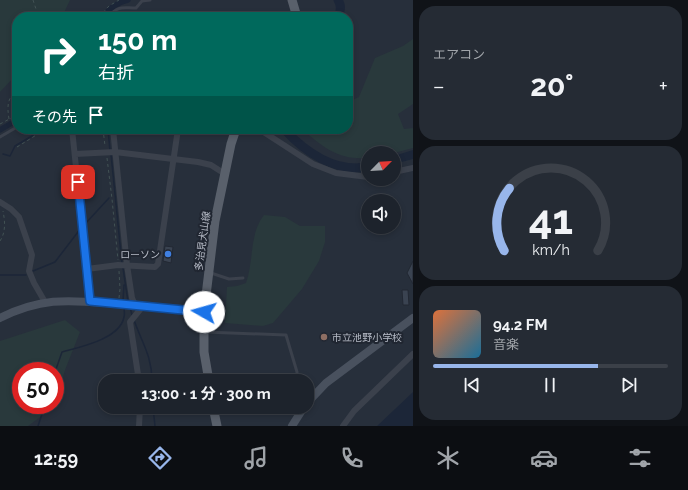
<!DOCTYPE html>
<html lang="ja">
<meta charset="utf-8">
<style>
body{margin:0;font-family:Raleway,"Noto Sans JP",sans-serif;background:#252b34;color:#f1f3f6;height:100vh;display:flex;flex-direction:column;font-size:15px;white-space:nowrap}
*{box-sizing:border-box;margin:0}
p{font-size:13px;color:#a0a4a9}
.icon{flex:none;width:22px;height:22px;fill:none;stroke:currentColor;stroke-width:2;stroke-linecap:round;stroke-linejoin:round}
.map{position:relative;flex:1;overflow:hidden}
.panel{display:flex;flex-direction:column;gap:6px;padding:6px;background:#101318;width:275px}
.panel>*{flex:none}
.banner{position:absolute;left:12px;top:12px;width:341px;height:122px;border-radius:16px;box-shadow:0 2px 6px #0003,0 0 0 1px #3b4048;background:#00695c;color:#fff;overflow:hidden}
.needle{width:26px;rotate:66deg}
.fabs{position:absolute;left:361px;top:146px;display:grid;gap:8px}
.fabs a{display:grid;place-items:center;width:40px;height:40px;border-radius:50%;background:#1d232c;box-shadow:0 2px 6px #0003,0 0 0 1px #3b4048;font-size:20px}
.speed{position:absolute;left:12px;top:362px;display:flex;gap:8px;font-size:20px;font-weight:700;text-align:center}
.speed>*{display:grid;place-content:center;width:52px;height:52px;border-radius:50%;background:#1d232c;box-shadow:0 2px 6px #0003,0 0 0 1px #3b4048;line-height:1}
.speed .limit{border:6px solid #d22;background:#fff;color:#111}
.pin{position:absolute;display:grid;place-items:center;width:34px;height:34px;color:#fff;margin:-17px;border-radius:8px;box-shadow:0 2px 6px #0006}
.me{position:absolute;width:44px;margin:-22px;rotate:277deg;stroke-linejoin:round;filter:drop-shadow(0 0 3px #0008)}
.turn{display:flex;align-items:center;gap:14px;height:84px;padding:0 20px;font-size:18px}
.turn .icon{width:52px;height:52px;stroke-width:2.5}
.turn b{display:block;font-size:28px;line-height:34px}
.then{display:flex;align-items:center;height:38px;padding:0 20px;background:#0003;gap:8px;font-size:15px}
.big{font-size:30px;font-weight:700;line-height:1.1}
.panel .widget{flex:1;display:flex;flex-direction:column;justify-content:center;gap:6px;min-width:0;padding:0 14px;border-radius:16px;background:#252b34}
.panel .dial{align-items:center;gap:0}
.dial svg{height:104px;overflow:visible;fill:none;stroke:#3b4048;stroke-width:7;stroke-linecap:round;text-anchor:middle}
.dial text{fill:#f1f3f6;stroke:none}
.song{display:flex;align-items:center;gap:12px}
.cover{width:48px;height:48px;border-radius:6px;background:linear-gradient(135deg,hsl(20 70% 55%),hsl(200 70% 35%))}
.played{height:4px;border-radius:2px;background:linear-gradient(90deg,#98b6eb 70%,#3b4048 70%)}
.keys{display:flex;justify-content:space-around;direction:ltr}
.heat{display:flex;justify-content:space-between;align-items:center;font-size:22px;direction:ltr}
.trip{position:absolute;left:98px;top:374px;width:216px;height:40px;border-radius:16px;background:#1d232c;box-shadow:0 2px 6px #0003,0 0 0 1px #3b4048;font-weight:700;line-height:40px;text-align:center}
.menu{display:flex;height:64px;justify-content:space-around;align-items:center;background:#0c0e12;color:#a0a4a9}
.menu .icon{width:28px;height:28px}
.menu .selected{color:#98b6eb}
.menu b{font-size:18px;color:#f1f3f6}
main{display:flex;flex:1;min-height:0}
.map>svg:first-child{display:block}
.green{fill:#29393c;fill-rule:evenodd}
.water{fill:#1c2638}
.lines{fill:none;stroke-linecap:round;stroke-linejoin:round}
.stream{stroke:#1c2638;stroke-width:1.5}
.canal{stroke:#1c2638;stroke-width:5.5}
.river{stroke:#1c2638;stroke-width:9}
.building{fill:#3a4351;stroke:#222833}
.path{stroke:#425254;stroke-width:1;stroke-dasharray:3 3;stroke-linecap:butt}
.service{stroke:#3b414c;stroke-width:3}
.minor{stroke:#3b414c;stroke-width:6}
.secondary{stroke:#49515e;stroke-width:8}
.primary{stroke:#59606b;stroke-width:9}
.route-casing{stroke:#114b97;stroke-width:10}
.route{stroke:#1a73e8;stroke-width:7}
.shop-dot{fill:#3f7fe0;stroke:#202631;stroke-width:1.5}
.education-dot{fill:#8d6e63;stroke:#202631;stroke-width:1.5}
.labels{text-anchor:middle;stroke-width:4;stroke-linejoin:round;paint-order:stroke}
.street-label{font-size:10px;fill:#b7bcc7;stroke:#202631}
.poi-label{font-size:10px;fill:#b7bcc7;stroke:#202631;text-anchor:end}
</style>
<main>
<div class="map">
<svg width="413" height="426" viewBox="0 0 413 426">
<rect width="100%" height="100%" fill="#272f3b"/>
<!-- green -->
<path class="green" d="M 0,0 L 70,0 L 62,17 L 17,17 L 17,74 L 0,92 Z
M 413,39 L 413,104 L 398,114 L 404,129 L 413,128 L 413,148 L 394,153 L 368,153 L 368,158 C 339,160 326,149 305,132 L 303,129 L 348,129 L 348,102 L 359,97 L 375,58 L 403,46 Z
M 264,215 L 285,217 L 300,226 L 325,226 L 325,242 L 319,261 L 302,289 L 273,323 L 263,326 L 225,323 L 227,287 L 237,286 L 246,283 C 254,261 249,234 264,215 Z
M 65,320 L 80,332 L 65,370 L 55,406 L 28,426 L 0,426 L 0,341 ZM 21,371 L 55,371 L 55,405 L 21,405 Z"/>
<!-- water -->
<path class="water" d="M 413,150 L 413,159 L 394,164 L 394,156 Z
M 368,162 L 368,171 L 356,172 L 356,164 Z
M 413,392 L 413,426 L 377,426 Z"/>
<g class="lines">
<!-- stream -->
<path class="stream" d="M 108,129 L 110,151
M 3,154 L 10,156 L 15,146 L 32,136 L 39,129
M 111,154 L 122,264
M 85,224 L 109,198
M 123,268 L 128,302
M 33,271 L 55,262 L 81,228
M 0,275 L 26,275
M 123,301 L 124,285
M 130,307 L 132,315
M 134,320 C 142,343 152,356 152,381
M 55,372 L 62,352 C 80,347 120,339 124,317 C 125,314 124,310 124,307
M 153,407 L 155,426
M 38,426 L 45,405"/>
<!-- canal -->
<path class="canal" d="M 103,17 C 109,9 117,2 128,0
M 0,130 L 17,120"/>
<!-- river -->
<path class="river" d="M 338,0 C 342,6 341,11 338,17
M 284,129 C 305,152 335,173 368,167"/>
</g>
<!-- building -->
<path class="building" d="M 165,246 L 173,247 L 171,263 L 163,261 Z
M 413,261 L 413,284 L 407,273 Z
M 402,290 L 408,290 L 409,305 L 403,305 Z"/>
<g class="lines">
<!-- path -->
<path class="path" d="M 33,0 L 36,9 L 37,17
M 99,17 L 109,6 L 119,0
M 9,119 C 7,106 7,99 17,89
M 0,124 L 17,115
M 103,129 L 105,146
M 17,147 L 38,134 L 42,129
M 107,158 L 112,199 L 118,260
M 0,241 C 6,232 5,221 3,211
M 119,298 L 120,289 L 119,271"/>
<!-- service -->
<path class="service" d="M 108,17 C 119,5 122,8 136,8 L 142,1 L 150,0
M 0,137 L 17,127
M 211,273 L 229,279 L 243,278
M 205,332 L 286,335 L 297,372 L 297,381
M 296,407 L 295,409 L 300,413"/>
<!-- minor -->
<path class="minor" d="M 72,129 L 90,301
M 113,129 L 127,265 L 132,298 L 135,305
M 259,129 L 313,164 L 336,173 L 368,177
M 75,154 L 115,152 L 198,162 L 211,165 L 225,174
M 394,172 L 413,168
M 0,202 L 11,209 L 19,217 L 32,255 L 29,271 L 34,283 L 45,302
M 87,269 L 118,265 L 155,267 L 158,264 L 178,129
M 139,381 L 130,322 L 143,306
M 139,426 L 140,407
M 343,426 L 354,411 L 413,354"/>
<!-- secondary -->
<path class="secondary" d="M 0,318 C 46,295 74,301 122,304 C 149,307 177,309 204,312
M 307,403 L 326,383 L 413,318
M 292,426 L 304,407"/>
<!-- primary -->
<path class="primary" d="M 292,0 L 297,17
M 209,381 L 204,352 L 204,312 L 215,221 L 231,144 L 236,129
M 213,407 L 217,426"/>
</g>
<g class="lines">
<defs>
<path id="route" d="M 78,182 L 90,301 L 204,312"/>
</defs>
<!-- route casing -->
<use href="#route" class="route-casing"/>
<!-- route -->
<use href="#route" class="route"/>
</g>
<!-- markers -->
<circle class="shop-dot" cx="168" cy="254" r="4"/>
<circle class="education-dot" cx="324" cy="337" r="4"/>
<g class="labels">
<!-- street labels -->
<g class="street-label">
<text transform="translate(202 241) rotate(-82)" y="4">多治見犬山線</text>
</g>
<!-- poi labels -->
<g class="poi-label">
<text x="160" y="258">ローソン</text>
<text x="332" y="341" text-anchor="start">市立池野小学校</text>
</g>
</g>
</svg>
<div class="fabs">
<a><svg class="needle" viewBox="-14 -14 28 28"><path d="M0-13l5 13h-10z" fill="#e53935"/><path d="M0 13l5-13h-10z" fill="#a0a4a9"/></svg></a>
<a><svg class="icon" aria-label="sound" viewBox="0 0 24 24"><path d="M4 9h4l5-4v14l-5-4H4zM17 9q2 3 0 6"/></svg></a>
</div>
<div class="speed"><div class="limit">50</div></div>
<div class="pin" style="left:78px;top:182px;background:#d93025"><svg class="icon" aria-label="arrive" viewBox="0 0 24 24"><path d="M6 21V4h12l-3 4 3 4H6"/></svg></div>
<svg class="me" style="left:204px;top:312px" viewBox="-20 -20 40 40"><circle r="19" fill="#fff"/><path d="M0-13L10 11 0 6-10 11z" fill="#1a73e8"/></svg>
<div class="trip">13:00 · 1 分 · 300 m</div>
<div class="banner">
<div class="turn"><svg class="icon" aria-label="right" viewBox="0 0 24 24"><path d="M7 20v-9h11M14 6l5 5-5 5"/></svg><div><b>150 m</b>右折</div></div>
<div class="then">その先<svg class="icon" aria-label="arrive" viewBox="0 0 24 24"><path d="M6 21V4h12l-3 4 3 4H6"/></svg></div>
</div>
</div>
<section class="panel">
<div class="widget"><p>エアコン</p>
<div class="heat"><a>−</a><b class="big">20°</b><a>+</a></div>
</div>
<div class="widget dial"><svg viewBox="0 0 100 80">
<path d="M14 69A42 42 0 1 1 86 69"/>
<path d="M14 69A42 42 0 0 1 18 21" stroke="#98b6eb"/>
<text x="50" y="56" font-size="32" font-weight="700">41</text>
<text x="50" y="72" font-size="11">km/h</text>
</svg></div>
<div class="widget">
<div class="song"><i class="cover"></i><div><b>94.2 FM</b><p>音楽</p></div></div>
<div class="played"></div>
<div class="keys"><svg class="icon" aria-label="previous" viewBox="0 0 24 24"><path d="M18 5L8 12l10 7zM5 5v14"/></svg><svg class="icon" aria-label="pause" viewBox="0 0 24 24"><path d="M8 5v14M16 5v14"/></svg><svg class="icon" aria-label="next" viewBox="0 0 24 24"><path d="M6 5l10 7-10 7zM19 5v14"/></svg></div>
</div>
</section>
</main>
<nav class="menu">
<b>12:59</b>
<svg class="icon selected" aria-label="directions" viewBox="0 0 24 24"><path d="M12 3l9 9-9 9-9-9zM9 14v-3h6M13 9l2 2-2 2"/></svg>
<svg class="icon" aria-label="music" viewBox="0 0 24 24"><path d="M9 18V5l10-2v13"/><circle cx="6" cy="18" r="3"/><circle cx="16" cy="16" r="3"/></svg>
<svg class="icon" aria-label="phone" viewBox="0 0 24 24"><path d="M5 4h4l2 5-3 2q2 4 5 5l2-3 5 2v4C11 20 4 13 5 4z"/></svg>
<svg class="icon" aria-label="climate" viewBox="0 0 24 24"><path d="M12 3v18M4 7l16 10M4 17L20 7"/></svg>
<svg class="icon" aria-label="car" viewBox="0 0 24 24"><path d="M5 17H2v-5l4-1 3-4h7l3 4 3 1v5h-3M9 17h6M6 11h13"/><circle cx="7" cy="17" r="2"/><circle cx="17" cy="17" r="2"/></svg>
<svg class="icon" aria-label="filters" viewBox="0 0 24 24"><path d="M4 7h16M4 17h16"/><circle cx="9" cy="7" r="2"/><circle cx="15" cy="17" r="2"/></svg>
</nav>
